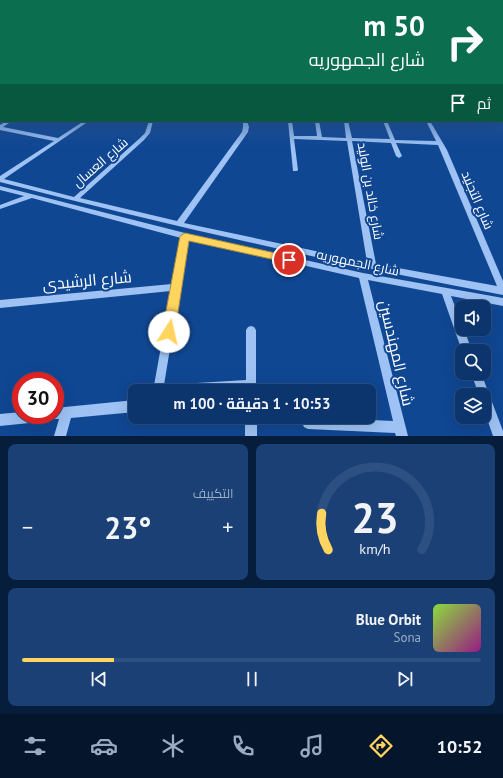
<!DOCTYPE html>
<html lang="ar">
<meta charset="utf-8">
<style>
body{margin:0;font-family:"PT Sans",Cairo,sans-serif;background:#1a4076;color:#f1f3f6;direction:rtl;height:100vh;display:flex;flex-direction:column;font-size:15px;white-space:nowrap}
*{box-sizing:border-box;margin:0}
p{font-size:13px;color:#9aabc2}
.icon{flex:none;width:22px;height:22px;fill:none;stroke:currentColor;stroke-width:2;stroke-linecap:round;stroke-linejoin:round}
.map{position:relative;height:436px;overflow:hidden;direction:ltr}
.side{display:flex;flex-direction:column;gap:8px;padding:8px;background:#071d3c;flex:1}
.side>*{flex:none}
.top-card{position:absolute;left:0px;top:0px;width:503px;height:122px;box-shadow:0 4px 16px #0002,0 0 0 1px #2c5081;direction:rtl;background:#0b6e4f;color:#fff;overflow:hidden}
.fabs{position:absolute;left:455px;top:300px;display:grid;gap:8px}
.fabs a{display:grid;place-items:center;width:36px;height:36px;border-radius:8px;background:#0c356e;box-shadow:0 4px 16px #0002,0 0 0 1px #2c5081;font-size:20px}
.speed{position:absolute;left:12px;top:372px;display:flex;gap:8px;font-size:20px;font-weight:700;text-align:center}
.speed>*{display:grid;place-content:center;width:52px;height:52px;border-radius:50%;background:#0c356e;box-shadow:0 4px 16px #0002,0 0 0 1px #2c5081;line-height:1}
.speed .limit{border:6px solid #d22;background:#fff;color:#111}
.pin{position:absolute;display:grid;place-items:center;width:34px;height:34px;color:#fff;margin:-17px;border:2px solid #fff;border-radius:50%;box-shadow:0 1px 4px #0007}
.me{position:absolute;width:44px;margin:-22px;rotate:10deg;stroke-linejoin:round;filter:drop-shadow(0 0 3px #0008)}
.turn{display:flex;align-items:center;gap:14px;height:84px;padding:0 12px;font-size:18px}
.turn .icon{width:52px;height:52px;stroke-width:2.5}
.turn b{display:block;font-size:28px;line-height:34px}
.then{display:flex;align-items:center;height:38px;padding:0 12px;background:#0003;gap:8px;font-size:15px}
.big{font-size:30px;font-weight:700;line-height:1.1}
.side .card{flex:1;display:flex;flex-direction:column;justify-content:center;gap:6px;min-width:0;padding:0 14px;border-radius:8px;background:#1a4076}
.side .dial{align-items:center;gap:0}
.dial svg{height:104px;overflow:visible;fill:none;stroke:#2c5081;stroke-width:7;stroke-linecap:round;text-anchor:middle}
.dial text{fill:#f1f3f6;stroke:none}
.song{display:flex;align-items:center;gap:12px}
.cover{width:48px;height:48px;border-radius:6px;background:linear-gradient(135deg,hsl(90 70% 55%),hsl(310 70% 35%))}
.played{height:4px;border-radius:2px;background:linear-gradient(90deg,#ffd45f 20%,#2c5081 20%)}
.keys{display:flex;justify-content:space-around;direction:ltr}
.heat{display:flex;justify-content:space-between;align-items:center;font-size:22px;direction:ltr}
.side .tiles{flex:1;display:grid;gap:8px;grid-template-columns:1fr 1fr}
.card:last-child{grid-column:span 2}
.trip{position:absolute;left:128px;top:384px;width:248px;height:40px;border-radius:8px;background:#0c356e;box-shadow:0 4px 16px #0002,0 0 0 1px #2c5081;font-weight:700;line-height:40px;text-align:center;direction:rtl}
.tabs{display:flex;height:64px;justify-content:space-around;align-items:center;background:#05152c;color:#9aabc2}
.tabs .icon{width:28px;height:28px}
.tabs .active{color:#ffd45f}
.tabs b{font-size:18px;color:#f1f3f6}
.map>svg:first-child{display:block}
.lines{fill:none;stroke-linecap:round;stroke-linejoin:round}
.minor{fill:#9dc2f3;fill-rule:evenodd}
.major{fill:#e9f1ff;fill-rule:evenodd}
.route{fill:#ffd45f;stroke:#a68a3e}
.labels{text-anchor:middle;stroke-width:4;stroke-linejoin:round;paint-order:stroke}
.street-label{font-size:13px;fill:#fff;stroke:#104793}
.near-street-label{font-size:16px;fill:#fff;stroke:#104793}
</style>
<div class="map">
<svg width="503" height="436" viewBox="0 0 503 436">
<rect width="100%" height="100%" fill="#104793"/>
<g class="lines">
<!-- minor -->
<path class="minor" d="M 502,91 L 503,91 L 503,93 L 502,93 Z
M 0,110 L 1,110 L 1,112 L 0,112 Z
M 7,121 L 12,121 L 3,127 L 58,138 L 84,121 L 89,121 L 4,179 L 74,197 L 140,138 L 145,133 L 149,121 L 153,121 L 150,133 L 144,140 L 80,198 L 177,221 L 242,132 L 243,127 L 243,121 L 247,121 L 249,127 L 248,132 L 184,223 L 367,262 L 347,141 L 294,139 L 298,170 L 297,171 L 293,171 L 288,121 L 292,121 L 294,136 L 317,136 L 315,121 L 319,121 L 322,137 L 346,138 L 344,121 L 348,121 L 352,138 L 390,139 L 383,121 L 387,121 L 395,140 L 436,141 L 426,121 L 430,121 L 447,150 L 503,281 L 503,295 C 334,263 167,225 0,182 L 0,176 L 54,141 L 0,130 L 0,125 ZM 352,141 L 391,143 L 396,156 L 399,158 L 402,156 L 396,143 L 438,145 L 497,286 L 376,264 Z
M 0,186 L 185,233 L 363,273 L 503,298 L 503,306 L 451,296 L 462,325 L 462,329 L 464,329 L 472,351 L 462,351 L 442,294 L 368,280 L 408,436 L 396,436 L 395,433 L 308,429 L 304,427 L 302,423 L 304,419 L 308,417 L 393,421 L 359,278 L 188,239 L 164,385 L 246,380 L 246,330 L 248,327 L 251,326 L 254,327 L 256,330 L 256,391 L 153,391 L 171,291 L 0,308 L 0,300 L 172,284 L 181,238 L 32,198 L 0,209 L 0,205 L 24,196 L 0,190 Z
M 471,373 L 481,373 L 503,431 L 503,436 L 493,436 L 484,410 L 484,395 L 479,395 Z
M 135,400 L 135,412 L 71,418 L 66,436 L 54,436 L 59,419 L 53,419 L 49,421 L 0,426 L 0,414 L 21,412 L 21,415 L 55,415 L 55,408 Z
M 245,417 L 257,417 L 257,436 L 245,436 Z"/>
<!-- major -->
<path class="major" d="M 502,94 L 503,94 L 503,99 L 502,99 Z
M 502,102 L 503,102 L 503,107 L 502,107 Z"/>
</g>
<!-- sky -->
<linearGradient id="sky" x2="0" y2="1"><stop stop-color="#092751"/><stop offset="0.59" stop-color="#315e9e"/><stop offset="1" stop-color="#315e9e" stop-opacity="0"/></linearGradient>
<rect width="503" height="147" fill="url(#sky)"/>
<!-- route -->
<path class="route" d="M 185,233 L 289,256 L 294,260 L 289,263 L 189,241 L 175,332 L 173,335 L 169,337 L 164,335 L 162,332 L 180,236 Z"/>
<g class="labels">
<!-- street labels -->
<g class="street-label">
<text transform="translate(100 162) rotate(-41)" y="5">شارع العسال</text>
<text transform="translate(371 191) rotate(80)" y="5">شارع خالد بن الوليد</text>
<text transform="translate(478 200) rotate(67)" y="5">شارع التجنيد</text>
<text transform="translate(358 262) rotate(12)" y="5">شارع الجمهوريه</text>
</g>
<!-- near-street labels -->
<g class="near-street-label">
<text transform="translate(87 280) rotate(-5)" y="6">شارع الرشيدى</text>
<text transform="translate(397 353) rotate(77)" y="6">شارع المهندسين</text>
</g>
</g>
</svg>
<div class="fabs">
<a><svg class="icon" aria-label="sound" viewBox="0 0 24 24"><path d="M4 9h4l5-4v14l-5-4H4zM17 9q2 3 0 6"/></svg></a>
<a><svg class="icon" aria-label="search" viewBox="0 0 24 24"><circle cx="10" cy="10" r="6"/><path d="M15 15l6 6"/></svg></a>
<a><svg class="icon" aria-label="layers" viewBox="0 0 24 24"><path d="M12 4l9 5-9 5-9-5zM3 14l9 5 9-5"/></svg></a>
</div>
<div class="speed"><div class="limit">30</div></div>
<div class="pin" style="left:289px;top:260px;background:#d93025"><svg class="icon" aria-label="arrive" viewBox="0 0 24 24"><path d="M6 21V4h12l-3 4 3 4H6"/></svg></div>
<svg class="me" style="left:169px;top:332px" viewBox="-20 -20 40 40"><circle r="19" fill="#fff"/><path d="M0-13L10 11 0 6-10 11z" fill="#ffd45f"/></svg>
<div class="trip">10:53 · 1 دقيقة · 100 m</div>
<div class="top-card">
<div class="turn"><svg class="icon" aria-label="right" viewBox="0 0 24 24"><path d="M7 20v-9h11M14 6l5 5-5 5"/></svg><div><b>50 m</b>شارع الجمهوريه</div></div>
<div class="then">ثم<svg class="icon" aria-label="arrive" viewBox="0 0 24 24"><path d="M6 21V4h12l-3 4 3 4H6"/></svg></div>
</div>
</div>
<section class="side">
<div class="tiles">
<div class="card dial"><svg viewBox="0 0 100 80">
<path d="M14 69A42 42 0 1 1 86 69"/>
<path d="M14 69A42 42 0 0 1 9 41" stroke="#ffd45f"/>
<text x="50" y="56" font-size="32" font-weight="700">23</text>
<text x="50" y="72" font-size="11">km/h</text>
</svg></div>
<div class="card"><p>التكييف</p>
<div class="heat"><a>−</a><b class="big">23°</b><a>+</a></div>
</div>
<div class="card">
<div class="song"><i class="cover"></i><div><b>Blue Orbit</b><p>Sona</p></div></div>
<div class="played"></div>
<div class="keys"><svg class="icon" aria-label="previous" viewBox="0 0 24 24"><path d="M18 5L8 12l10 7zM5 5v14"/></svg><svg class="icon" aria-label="pause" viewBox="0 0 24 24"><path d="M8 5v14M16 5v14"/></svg><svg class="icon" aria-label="next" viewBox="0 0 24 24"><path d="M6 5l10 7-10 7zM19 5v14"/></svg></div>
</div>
</div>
</section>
<nav class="tabs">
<b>10:52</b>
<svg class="icon active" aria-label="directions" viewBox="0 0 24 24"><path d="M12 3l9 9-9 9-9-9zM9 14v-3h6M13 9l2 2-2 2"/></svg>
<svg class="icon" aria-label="music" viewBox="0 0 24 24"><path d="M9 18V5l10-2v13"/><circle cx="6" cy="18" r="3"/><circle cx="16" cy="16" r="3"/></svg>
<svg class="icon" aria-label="phone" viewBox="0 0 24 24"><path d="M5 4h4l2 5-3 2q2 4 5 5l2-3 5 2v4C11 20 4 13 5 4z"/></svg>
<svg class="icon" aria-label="climate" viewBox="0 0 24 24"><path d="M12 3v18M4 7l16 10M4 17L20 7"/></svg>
<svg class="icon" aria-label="car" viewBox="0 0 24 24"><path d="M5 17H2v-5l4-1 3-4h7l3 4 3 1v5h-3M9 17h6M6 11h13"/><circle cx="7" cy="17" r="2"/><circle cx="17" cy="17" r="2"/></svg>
<svg class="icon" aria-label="filters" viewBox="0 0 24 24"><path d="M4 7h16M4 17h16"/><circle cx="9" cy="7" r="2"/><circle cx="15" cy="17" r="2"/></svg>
</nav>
